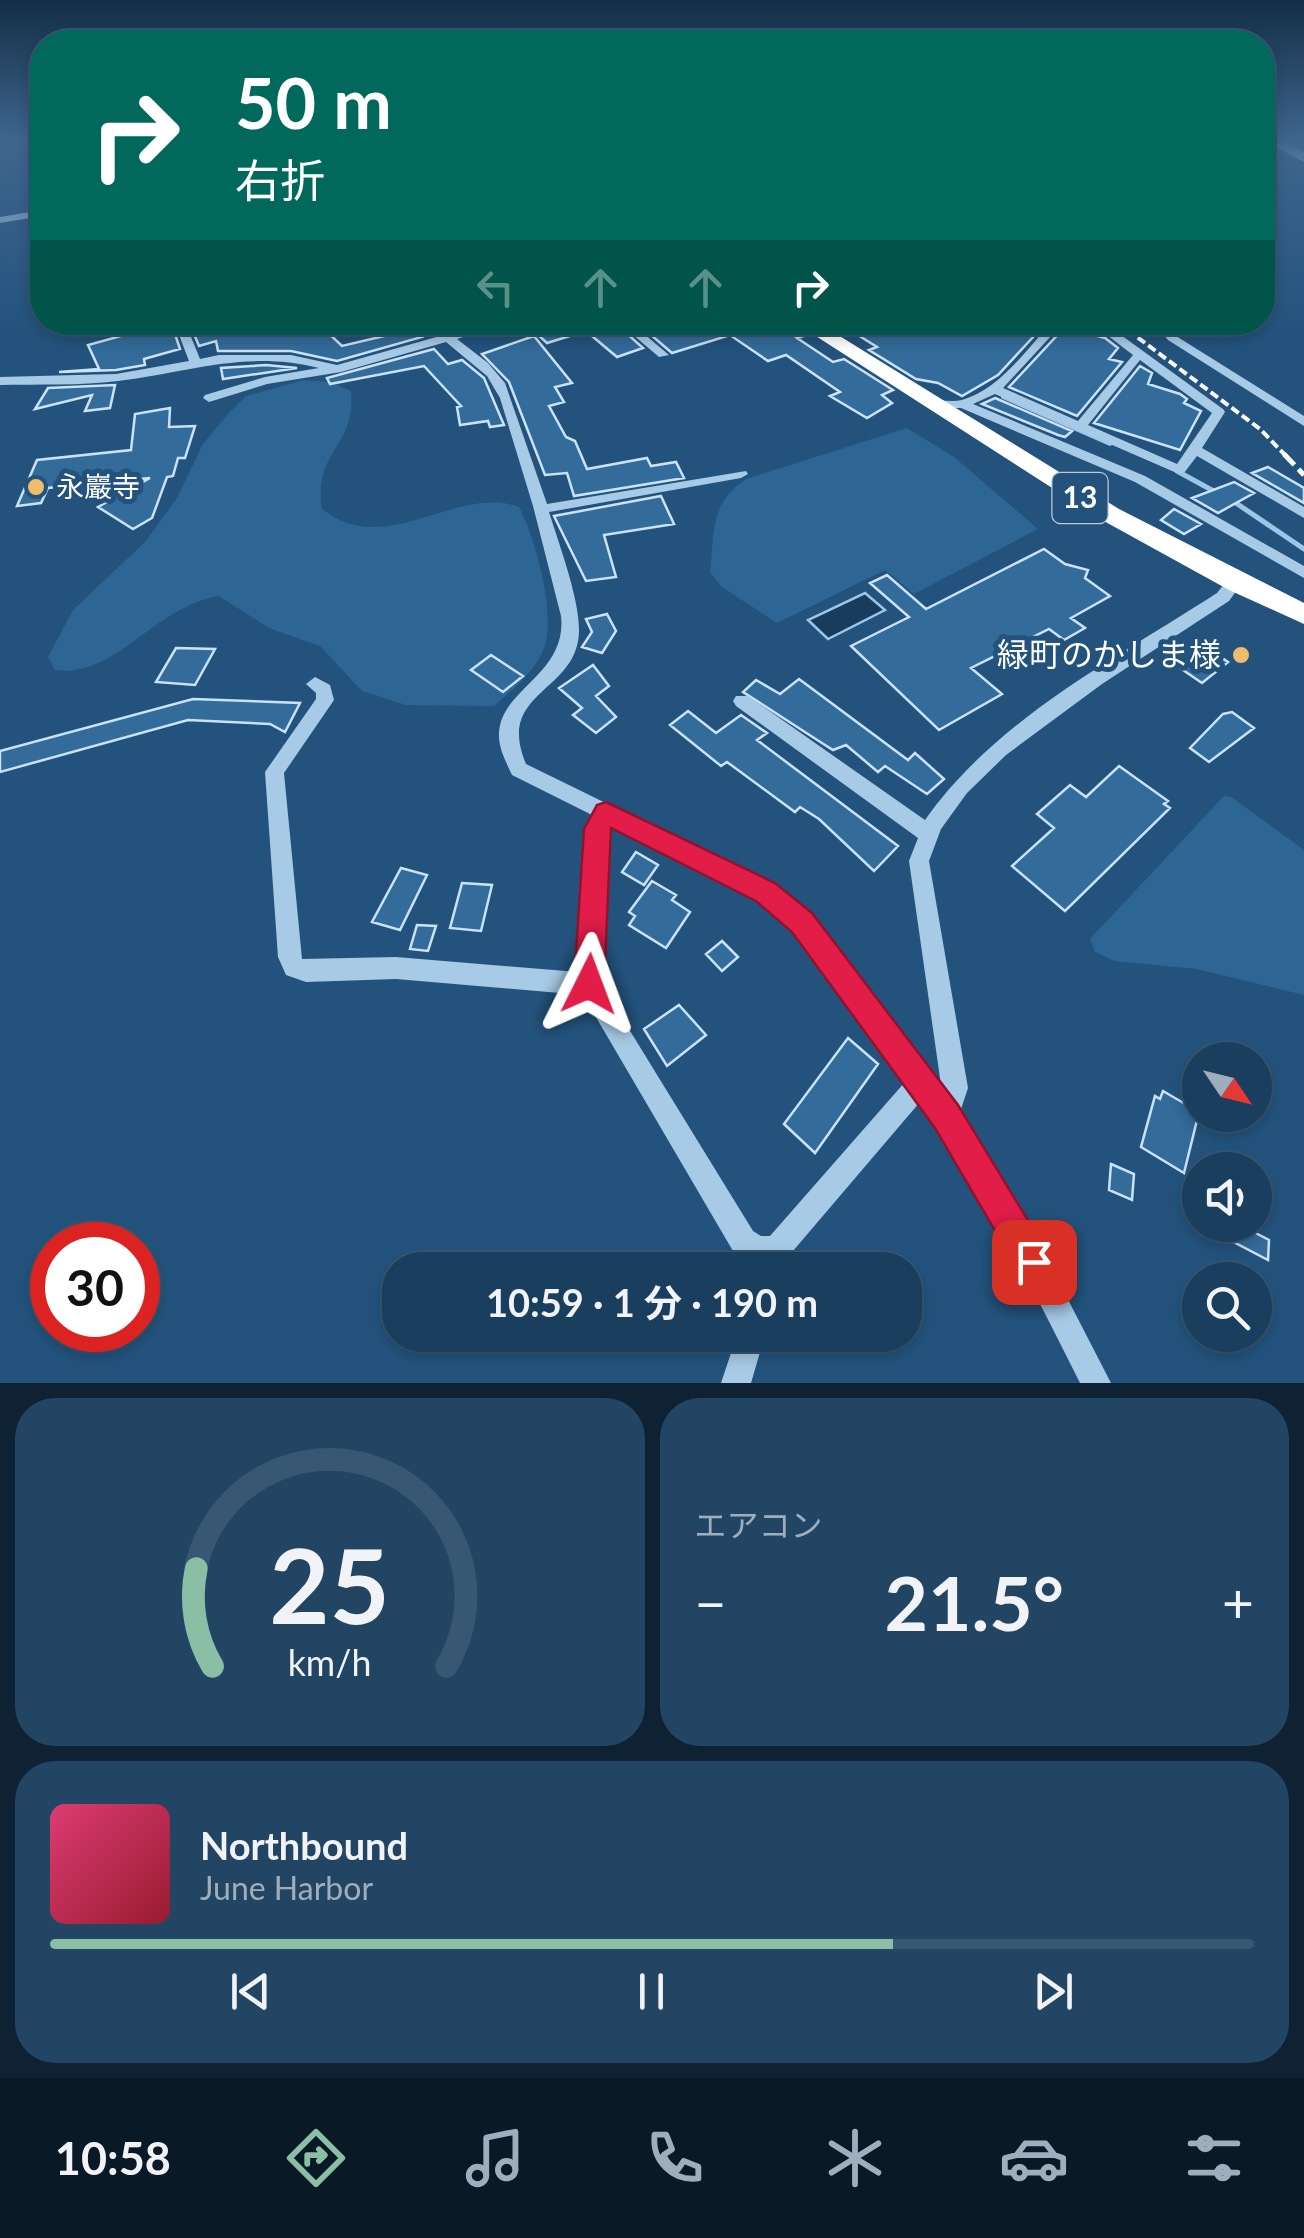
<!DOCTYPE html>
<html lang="ja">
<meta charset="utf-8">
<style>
body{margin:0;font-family:Lato,"Noto Sans JP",sans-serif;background:#234564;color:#f1f3f6;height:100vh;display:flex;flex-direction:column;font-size:38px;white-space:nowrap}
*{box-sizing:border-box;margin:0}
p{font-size:32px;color:#9faebc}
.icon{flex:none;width:55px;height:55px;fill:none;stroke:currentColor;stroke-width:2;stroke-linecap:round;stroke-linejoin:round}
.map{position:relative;height:1383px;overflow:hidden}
.side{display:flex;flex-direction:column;gap:15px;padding:15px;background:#0e2234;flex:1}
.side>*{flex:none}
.guide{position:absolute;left:30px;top:30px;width:1245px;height:305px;border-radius:40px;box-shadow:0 5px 15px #0003,0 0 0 2px #385773;background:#00695c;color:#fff;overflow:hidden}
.needle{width:65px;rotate:125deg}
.controls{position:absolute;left:1182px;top:1042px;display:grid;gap:20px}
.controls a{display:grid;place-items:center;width:90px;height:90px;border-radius:50%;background:#1a3e5e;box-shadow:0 5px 15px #0003,0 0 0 2px #385773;font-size:50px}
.speed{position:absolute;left:30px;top:1222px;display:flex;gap:20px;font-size:50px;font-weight:700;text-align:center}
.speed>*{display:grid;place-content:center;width:130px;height:130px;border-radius:50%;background:#1a3e5e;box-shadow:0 5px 15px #0003,0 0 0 2px #385773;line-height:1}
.speed .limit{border:15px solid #d22;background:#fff;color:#111}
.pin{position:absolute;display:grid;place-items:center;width:85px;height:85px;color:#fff;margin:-42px;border-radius:20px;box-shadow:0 5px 15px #0006}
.me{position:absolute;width:110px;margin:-55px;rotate:3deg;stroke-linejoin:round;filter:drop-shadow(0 0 8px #0008)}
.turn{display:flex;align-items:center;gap:35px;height:210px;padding:0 40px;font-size:45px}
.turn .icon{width:130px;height:130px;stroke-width:2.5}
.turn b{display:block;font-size:70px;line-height:85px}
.lanes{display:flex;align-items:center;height:95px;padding:0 40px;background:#0003;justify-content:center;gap:50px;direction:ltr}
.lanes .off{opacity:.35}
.big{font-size:75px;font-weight:700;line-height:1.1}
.side .card{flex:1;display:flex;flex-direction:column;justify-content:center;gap:15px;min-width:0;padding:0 35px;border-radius:40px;background:#234564}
.side .dial{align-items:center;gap:0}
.dial svg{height:260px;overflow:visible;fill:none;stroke:#385773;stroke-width:7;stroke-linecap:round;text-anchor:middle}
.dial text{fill:#f1f3f6;stroke:none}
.song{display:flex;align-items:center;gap:30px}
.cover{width:120px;height:120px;border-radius:15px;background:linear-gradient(135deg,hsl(340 70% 55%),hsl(350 70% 35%))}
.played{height:10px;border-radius:5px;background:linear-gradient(90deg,#8abfa5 70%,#385773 70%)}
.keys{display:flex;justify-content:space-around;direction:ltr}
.heat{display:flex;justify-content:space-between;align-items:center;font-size:55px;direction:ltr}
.side .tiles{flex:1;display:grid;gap:15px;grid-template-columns:1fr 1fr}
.card:last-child{grid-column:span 2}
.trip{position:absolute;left:382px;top:1252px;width:540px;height:100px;border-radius:40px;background:#1a3e5e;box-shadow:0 5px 15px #0003,0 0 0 2px #385773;font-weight:700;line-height:100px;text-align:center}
.tab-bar{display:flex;height:160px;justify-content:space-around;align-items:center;background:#0a1926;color:#9faebc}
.tab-bar .icon{width:70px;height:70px}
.tab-bar .selected{color:#8abfa5}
.tab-bar b{font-size:45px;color:#f1f3f6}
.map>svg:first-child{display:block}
.green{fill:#2d6695}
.water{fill:#183c5d;stroke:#9bc6e7;stroke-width:2.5}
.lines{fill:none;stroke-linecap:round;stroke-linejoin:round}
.stream-far1{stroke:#9bc6e7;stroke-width:4}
.stream{stroke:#9bc6e7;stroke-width:5}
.building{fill:#336b9a;stroke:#cae2f5;stroke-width:2.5}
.minor{fill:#a7cae6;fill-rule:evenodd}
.highway{fill:#fff;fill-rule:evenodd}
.rail-far1{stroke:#fff;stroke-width:4;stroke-dasharray:9 4;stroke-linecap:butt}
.rail{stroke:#fff;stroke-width:5;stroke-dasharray:15 6;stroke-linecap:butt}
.route{fill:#e11d48;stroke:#92132f;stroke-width:2.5}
.poi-dot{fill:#f1bc6a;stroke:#23537d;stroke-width:4}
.labels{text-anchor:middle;stroke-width:10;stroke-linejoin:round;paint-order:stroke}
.far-poi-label{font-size:28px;fill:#fff;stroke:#23537d;text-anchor:start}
.shield{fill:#23537d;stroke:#bdcbd8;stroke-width:2.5}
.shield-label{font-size:30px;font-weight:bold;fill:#fff}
.poi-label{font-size:32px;fill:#fff;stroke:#23537d;text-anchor:end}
</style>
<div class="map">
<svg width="1304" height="1383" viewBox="0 0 1304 1383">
<rect width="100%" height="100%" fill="#23537d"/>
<!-- green -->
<path class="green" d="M 304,380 L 329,382 L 351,391 C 357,446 312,452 322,509 C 386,560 456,484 519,507 C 535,537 559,620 542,653 C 532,674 511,691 494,706 L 406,705 L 362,691 L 320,646 L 269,628 L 219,596 C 154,606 117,678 55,670 L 48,657 L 73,610 L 145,542 L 177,498 L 203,444 L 228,414 L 246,396 Z
M 907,428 L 954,457 L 1038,529 L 914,594 L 885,570 L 777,623 L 722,587 L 710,572 C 715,530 709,505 746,479 Z
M 1224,796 L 1231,797 L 1304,850 L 1304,995 L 1197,969 L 1115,961 L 1095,952 L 1090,939 Z"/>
<!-- water -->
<path class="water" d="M 865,593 L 885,610 L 828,639 L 808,620 Z"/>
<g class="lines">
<!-- stream-far1 -->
<path class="stream-far1" d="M 1003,397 L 1110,444"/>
<!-- stream -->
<path class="stream" d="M 1177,471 L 1219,494
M 1230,499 L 1304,549"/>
</g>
<!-- building -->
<path class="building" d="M 128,322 L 171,322 L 180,349 L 144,359 L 145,365 L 116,370 L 59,372 L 99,369 L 88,345 L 132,333 Z
M 189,322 L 290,322 L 291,333 L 324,329 L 342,346 L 414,329 L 422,337 L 337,361 L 291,351 L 218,351 L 216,341 L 199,346 Z
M 524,322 L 614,322 L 643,348 L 617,357 L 586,331 L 547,343 Z
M 636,322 L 790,322 L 807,335 L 797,338 L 833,362 L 844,359 L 893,390 L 882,395 L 892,403 L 867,418 L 830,396 L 840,392 L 786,355 L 768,361 L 730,335 L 672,353 Z
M 837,322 L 1047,322 L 998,375 L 962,396 L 938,383 L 916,379 L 869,350 L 877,347 Z
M 1065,327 L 1105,338 L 1118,348 L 1109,359 L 1122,362 L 1077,416 L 1009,387 Z
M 534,336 L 572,383 L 555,387 L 564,402 L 549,406 L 566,437 L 575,441 L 587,469 L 647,458 L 651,466 L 676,462 L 684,478 L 574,496 L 567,473 L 545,475 L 509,382 L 482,354 Z
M 434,349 L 448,364 L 462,360 L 484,378 L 504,425 L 490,427 L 488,421 L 460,425 L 457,407 L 461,406 L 424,366 L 330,384 L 327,378 Z
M 266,365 L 297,368 L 223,379 L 221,368 Z
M 1140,366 L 1152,373 L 1148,384 L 1180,394 L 1187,399 L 1184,403 L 1201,411 L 1180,450 L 1094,423 Z
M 115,385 L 110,408 L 85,411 L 92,395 L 35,409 L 48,388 Z
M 995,398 L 1072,431 L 1065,437 L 1058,435 L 982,404 Z
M 170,408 L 169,427 L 195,426 L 185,458 L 178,458 L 173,476 L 167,477 L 152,518 L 133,529 L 98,507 L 150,478 L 48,488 L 41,503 L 17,506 L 37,460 L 131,450 L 135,414 Z
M 1268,467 L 1304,488 L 1304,503 L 1252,473 Z
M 1234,482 L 1254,493 L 1218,513 L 1192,498 Z
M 661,496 L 674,524 L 604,535 L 616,577 L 586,581 L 554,516 Z
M 1174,509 L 1201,524 L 1184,534 L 1161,520 Z
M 1044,549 L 1065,564 L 1088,570 L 1085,578 L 1110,596 L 1071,618 L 1085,628 L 1064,640 L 1049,629 L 971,668 L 1002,694 L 939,730 L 851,646 L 909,617 L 870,583 L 887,575 L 926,609 Z
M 607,614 L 616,631 L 602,653 L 582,647 L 592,632 L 586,619 Z
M 176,648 L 215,649 L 195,685 L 156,682 Z
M 1208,648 L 1228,662 L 1202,683 L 1180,668 Z
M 491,655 L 523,676 L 503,692 L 471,670 Z
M 593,665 L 609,686 L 596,696 L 616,717 L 596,733 L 573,715 L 582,708 L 559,688 Z
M 799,679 L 908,760 L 915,753 L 944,779 L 927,794 L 885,766 L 878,772 L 846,745 L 833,750 L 825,745 L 743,692 L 756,680 L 780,694 Z
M 193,699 L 300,703 L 285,732 L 270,724 L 188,720 L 0,772 L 0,751 Z
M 688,711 L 716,733 L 741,715 L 767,733 L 757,740 L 898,846 L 874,871 L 819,819 L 800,807 L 795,812 L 727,762 L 721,766 L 670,725 Z
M 1232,712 L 1254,728 L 1209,762 L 1190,748 L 1223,714 Z
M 1119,766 L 1168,801 L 1164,804 L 1170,808 L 1065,911 L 1012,866 L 1054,828 L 1037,814 L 1070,785 L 1086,797 Z
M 636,852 L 658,865 L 644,885 L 622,872 Z
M 401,868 L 427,875 L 400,930 L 372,922 Z
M 652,881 L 676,895 L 672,900 L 690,912 L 666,948 L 629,925 L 635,916 L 629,912 Z
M 462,883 L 492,885 L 481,931 L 450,928 Z
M 417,925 L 436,926 L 428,951 L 410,949 Z
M 722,941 L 738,957 L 722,971 L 706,954 Z
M 679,1005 L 706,1035 L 667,1066 L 644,1029 Z
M 848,1038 L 878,1064 L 815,1153 L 784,1124 Z
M 1163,1091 L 1199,1112 L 1184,1173 L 1141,1147 L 1155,1096 L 1160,1099 Z
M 1111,1164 L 1134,1174 L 1132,1200 L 1109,1190 Z
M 1227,1225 L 1240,1225 L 1269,1240 L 1268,1260 L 1226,1238 Z"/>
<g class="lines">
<!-- minor -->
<path class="minor" d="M 42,210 L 42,216 L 0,223 L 0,217 Z
M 174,322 L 185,322 L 200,359 L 219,355 L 291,355 L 337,365 L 440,336 L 426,322 L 438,322 L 450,333 L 489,322 L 508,322 L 457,339 L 488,363 L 505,383 L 547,504 L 746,471 L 748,474 L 741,478 L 549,512 C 559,544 580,600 579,632 C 577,693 495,691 526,764 L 773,885 L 810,915 L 942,1092 L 909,861 L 918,838 L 736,706 L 733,701 L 736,696 L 748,696 L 925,820 C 996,719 1115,659 1217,593 L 1228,579 L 1240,579 L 1242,583 L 1229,601 L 1102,684 L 1006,755 L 967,793 L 941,829 L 929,861 L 968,1088 L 959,1115 L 1044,1253 L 1111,1383 L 1080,1383 C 1032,1287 983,1189 920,1102 L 787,1258 L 784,1270 L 756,1270 L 758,1263 L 733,1251 L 583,995 L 396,979 L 306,982 L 286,975 L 278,957 L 265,772 L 316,699 L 316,693 L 306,684 L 315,677 L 330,685 L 334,700 L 284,773 L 302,959 L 396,957 L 578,972 L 587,829 L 594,816 L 512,775 C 508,766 502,755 500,745 C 489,691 568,679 561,616 L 533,506 L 500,398 L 487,376 L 446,342 L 341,372 L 267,384 L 209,402 L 203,398 L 205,395 L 265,377 L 319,368 C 245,350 190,372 118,381 C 79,386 39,384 0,385 L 0,377 L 116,374 L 189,361 ZM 611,824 L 759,899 L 794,929 L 905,1082 L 770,1236 L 761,1236 L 753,1231 L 600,982 L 607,830 Z
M 618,322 L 630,322 L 669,355 L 659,357 Z
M 1052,322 L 1064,322 L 1003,388 L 1078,421 L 1133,355 L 1090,322 L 1103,322 L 1223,409 L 1225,412 L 1202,448 L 1304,507 L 1304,518 L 1197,456 L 1184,473 L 1179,474 L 995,394 L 973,404 L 1145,476 L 1304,566 L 1304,578 L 1135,482 L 961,408 L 930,408 L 924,404 C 935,397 949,403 962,400 C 999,390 1027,349 1052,322 ZM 1140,360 L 1212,413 L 1177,464 L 1088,425 Z
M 1153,322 L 1164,322 L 1176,336 L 1304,416 L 1304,426 L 1168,340 Z
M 737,1335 L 765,1335 L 751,1383 L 721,1383 Z"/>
<!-- highway -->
<path class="highway" d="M 1265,141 L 1282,141 L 1304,152 L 1304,162 Z
M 794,322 L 817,322 L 1119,509 L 1304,603 L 1304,624 L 1229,590 L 1102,520 Z"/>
<!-- rail-far1 -->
<path class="rail-far1" d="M 1117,322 L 1260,429 L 1286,456"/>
<!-- rail -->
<path class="rail" d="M 1284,454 L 1304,475"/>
</g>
<!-- sky -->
<linearGradient id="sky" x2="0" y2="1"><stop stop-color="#132e45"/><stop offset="0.42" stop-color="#3f668f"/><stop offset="1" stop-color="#3f668f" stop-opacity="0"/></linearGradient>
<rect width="1304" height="335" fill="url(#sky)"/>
<!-- route -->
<path class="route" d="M 606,802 L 775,883 L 812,913 L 958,1105 L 1046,1250 L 1052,1262 L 1046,1275 L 1034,1280 L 1021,1275 L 935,1128 L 792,932 L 756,901 L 611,828 L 604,984 L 599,994 L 589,998 L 579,994 L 574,984 L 584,829 L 597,805 Z"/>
<!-- markers -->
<g class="poi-dot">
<circle cx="36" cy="487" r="10"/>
<circle cx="1241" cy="655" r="10"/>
</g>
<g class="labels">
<!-- far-poi labels -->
<g class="far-poi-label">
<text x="56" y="497">永巖寺</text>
</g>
<!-- shield labels -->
<rect class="shield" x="1052.5" y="473" width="55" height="50" rx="8"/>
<g class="shield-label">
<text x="1080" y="508">13</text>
</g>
<!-- poi labels -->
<g class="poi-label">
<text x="1221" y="666">緑町のかしま様</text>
</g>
</g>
</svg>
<div class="controls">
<a><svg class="needle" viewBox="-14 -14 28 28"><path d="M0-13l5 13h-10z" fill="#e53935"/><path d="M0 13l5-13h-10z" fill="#9faebc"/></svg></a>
<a><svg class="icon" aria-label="sound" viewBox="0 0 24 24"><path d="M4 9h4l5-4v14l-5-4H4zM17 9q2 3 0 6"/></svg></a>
<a><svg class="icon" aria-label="search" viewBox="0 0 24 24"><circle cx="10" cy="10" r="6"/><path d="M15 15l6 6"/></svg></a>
</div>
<div class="speed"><div class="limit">30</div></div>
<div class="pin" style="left:1034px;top:1262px;background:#d93025"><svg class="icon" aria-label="arrive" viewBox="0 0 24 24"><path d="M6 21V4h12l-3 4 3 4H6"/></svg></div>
<svg class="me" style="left:589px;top:984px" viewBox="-20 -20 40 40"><path d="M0-17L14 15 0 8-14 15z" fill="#e11d48" stroke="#fff" stroke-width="4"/></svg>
<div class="trip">10:59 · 1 分 · 190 m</div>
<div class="guide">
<div class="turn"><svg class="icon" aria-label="right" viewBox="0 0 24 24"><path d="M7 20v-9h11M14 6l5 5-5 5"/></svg><div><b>50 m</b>右折</div></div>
<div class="lanes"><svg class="icon off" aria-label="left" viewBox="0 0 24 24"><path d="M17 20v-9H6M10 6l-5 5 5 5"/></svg><svg class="icon off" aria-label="ahead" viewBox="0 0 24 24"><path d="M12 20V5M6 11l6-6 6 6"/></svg><svg class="icon off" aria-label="ahead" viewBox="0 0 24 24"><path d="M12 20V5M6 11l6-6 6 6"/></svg><svg class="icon" aria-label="right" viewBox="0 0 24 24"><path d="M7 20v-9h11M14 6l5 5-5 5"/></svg></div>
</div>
</div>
<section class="side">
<div class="tiles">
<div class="card dial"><svg viewBox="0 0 100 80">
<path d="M14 69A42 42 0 1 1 86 69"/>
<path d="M14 69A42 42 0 0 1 9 39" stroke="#8abfa5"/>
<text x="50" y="56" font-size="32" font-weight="700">25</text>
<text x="50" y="72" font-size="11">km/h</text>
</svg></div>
<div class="card"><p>エアコン</p>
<div class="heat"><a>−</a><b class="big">21.5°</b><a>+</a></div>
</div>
<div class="card">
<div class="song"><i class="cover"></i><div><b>Northbound</b><p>June Harbor</p></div></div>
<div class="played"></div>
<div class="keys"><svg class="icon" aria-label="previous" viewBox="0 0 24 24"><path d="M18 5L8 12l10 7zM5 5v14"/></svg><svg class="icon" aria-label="pause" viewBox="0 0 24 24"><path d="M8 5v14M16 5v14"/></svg><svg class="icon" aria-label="next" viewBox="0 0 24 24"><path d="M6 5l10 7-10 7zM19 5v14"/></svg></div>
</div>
</div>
</section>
<nav class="tab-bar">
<b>10:58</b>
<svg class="icon selected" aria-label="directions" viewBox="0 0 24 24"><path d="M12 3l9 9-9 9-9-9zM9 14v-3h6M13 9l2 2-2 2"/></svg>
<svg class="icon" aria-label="music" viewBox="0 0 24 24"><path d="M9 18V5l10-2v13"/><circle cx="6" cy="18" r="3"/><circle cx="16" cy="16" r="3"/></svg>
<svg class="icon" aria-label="phone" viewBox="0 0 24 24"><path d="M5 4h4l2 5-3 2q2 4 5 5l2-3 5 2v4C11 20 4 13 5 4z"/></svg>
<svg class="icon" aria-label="climate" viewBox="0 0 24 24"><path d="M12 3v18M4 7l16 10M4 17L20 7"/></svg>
<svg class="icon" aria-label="car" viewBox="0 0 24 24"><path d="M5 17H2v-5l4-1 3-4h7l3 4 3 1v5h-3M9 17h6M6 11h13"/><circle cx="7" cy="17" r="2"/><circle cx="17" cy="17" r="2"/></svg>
<svg class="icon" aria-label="filters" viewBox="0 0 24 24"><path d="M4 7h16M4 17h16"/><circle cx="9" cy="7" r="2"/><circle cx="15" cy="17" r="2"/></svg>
</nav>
